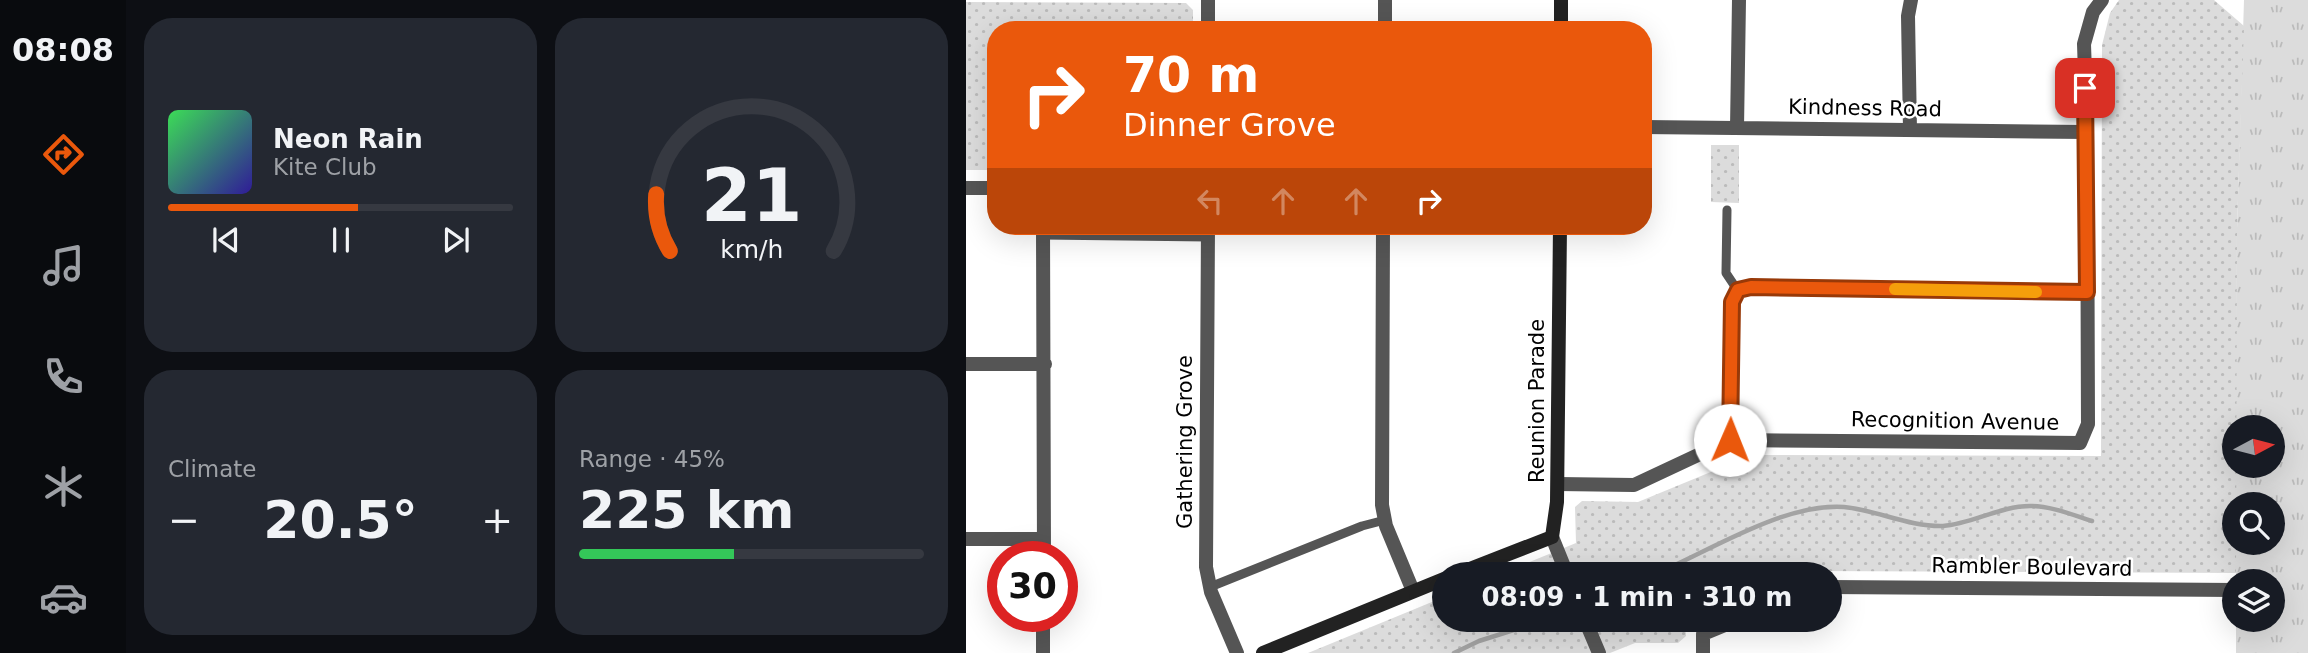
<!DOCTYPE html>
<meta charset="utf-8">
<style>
body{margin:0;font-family:"DejaVu Sans",sans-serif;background:#242831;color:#f1f3f6;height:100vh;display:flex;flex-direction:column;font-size:26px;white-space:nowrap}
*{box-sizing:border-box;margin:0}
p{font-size:23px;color:#9ea1a6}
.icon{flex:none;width:38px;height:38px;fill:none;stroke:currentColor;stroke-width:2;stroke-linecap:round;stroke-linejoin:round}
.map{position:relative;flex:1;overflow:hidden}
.sheet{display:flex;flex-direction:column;gap:18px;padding:18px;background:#0d0f14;width:840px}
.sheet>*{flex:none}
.guide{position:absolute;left:21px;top:21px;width:665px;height:214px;border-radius:28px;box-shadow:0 7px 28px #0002;background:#ea580c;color:#fff;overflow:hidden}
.needle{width:46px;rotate:83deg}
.controls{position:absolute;left:1256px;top:415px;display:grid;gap:14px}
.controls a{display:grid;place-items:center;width:63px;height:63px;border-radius:50%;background:#171b24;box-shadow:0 7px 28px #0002;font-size:35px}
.speed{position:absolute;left:21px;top:541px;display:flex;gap:14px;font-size:35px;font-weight:700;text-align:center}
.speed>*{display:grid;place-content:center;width:91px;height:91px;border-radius:50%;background:#171b24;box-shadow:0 7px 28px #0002;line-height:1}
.speed .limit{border:10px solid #d22;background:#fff;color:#111}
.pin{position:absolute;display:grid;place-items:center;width:60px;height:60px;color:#fff;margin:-30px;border-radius:14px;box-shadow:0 4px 10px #0006}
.me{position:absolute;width:77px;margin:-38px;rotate:1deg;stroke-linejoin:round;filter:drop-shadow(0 0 5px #0008)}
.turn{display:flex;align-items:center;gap:24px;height:147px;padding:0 21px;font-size:32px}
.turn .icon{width:91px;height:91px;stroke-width:2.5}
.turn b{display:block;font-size:49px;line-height:60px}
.lanes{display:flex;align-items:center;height:66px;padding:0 21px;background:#0003;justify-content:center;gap:35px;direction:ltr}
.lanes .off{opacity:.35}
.big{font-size:52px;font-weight:800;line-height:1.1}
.sheet .card{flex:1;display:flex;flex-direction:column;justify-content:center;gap:10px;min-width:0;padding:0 24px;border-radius:28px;background:#242831}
.sheet .dial{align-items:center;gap:0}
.dial svg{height:182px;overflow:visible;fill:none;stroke:#363941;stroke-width:7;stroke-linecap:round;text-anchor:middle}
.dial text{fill:#f1f3f6;stroke:none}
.song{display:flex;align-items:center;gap:21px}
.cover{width:84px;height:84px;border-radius:10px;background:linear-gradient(135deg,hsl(130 70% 55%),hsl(250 70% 35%))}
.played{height:7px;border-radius:4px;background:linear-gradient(90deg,#ea580c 55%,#363941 55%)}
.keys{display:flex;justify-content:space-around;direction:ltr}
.heat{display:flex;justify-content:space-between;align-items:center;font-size:38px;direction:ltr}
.charge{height:10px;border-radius:5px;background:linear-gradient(90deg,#34c759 45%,#363941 0)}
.sheet .tiles{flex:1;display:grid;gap:18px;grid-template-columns:repeat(2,1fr)}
.trip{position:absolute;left:466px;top:562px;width:410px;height:70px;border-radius:35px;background:#171b24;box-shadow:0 7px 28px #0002;font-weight:800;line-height:70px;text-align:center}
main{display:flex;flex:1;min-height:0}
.dock{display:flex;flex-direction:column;width:126px;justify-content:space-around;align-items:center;background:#090b0e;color:#9ea1a6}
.dock .icon{width:49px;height:49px}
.dock .on{color:#ea580c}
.dock b{font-size:32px;color:#f1f3f6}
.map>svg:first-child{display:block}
.grass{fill:url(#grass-tufts)}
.park{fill:url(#park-dots)}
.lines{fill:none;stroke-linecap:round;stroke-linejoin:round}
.stream{stroke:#a3a3a3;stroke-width:4.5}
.lane{stroke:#555;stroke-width:9}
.street{stroke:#555;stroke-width:14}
.secondary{stroke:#222;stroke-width:14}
.route-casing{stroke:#983908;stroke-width:18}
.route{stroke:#ea580c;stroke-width:12}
.slow{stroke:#f59e0b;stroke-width:12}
.labels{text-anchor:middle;stroke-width:5;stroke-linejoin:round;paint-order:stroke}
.street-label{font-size:21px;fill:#000;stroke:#fff}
</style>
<main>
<nav class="dock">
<b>08:08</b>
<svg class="icon on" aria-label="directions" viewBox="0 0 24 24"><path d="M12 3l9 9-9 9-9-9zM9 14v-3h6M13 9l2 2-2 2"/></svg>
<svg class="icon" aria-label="music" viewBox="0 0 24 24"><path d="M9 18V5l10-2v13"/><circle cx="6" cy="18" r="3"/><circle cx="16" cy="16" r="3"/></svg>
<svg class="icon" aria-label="phone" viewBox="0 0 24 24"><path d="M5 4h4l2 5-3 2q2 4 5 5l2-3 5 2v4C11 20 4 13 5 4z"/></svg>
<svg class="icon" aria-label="climate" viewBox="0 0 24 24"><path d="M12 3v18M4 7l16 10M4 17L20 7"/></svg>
<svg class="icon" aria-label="car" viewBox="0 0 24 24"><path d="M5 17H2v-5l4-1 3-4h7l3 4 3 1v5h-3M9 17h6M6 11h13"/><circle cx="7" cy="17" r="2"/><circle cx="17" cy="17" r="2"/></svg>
</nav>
<section class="sheet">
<div class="tiles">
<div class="card">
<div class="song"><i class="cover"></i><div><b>Neon Rain</b><p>Kite Club</p></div></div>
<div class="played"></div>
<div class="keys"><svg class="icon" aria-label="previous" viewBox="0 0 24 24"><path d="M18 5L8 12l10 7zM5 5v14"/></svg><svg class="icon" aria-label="pause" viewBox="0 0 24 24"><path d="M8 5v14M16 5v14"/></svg><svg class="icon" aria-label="next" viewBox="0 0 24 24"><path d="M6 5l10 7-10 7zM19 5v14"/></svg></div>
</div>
<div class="card dial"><svg viewBox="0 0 100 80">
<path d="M14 69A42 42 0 1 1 86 69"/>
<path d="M14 69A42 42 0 0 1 8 44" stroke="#ea580c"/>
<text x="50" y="56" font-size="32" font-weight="700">21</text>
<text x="50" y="72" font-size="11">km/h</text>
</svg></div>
<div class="card"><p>Climate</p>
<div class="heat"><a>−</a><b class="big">20.5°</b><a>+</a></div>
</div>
<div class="card"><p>Range · 45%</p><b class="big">225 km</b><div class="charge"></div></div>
</div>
</section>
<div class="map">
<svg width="1342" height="653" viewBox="0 0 1342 653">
<defs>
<pattern id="grass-tufts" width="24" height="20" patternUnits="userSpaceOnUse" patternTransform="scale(1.75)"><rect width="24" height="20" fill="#dcdcdc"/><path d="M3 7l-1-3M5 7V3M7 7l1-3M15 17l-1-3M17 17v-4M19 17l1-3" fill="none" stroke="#bbb"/></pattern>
<pattern id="park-dots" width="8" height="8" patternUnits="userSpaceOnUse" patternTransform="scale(1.75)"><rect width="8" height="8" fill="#dcdcdc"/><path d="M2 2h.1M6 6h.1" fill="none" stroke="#bbb" stroke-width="1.8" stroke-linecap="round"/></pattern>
</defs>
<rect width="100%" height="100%" fill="#fff"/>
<!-- grass -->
<path class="grass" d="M 1278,0 L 1342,0 L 1342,653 L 1270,653 L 1270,620 L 1307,620 L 1307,581 L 1270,581 L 1270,543 L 1307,542 L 1307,504 L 1270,504 L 1269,466 L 1307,466 L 1307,427 L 1269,427 L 1271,228 Z"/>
<!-- park -->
<path class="park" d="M 1153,0 L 1248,0 L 1278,26 L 1271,228 L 1270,573 L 848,571 L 839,574 L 534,574 L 610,543 L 609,507 L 616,501 L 672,502 L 786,455 L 1135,456 L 1136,45 L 1144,13 Z
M 0,2 L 220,3 L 227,10 L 227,30 L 30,30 L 30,170 L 0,170 Z
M 745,145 L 773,145 L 773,203 L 745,202 Z
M 478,597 L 478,620 L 724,620 L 719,622 L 720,636 L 712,643 L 669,643 L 644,653 L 342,653 Z"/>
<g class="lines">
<!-- stream -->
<path class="stream" d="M 689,574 C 744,551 817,503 878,507 C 911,510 943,527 977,526 C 1006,524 1034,506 1064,506 C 1085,506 1107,515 1126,521
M 488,653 L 513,641 L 579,620"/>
<!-- lane -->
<path class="lane" d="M 761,210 L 760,273 L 772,291
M 77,235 L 242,237
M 244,587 L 396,526 L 419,520"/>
<!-- street -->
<path class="street" d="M 242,30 L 242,0
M 419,30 L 419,0
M 677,127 L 1121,132
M 771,128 L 773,0
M 944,130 L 942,16 L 945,0
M 0,188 L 30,188
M 77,226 L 78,556
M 242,226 L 240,567 L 245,592 L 271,653
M 417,226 L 416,505 L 420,526 L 447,591
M 0,364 L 79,364
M 764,440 L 766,302 L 772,291 L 785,287 L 1120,292
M 592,484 L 668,485 L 764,440 L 1114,443 L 1122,424 L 1121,132 L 1118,44 L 1127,12 L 1136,0
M 586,537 L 601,574
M 0,539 L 78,539
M 863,587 L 1269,590
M 619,620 L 633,653
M 77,653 L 77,616
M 737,653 L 737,634 L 771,620"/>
<!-- secondary -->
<path class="secondary" d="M 595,30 L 595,0
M 491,574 L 586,537 L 591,502 L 594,226
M 297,653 L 478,579"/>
</g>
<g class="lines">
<defs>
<path id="route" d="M 764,440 L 766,302 L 772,290 L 785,287 L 1121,292 L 1119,88"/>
</defs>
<!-- route casing -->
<use href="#route" class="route-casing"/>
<!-- route -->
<use href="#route" class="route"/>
<!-- slow -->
<path class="slow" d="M 929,289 L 1070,292"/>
</g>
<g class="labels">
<!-- street labels -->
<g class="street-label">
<text transform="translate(899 108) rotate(1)" y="7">Kindness Road</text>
<text transform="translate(571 401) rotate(-90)" y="7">Reunion Parade</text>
<text transform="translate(989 421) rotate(1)" y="7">Recognition Avenue</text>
<text transform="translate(219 442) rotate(-90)" y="7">Gathering Grove</text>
<text transform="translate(1066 567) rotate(1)" y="7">Rambler Boulevard</text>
</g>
</g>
</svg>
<div class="controls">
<a><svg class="needle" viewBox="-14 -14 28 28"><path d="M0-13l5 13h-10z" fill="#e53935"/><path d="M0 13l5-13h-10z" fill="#9ea1a6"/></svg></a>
<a><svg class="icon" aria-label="search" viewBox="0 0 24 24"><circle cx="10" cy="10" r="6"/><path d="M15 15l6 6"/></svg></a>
<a><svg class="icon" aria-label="layers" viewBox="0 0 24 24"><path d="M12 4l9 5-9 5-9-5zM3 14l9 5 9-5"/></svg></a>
</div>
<div class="speed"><div class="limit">30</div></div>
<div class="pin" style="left:1119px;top:88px;background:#d93025"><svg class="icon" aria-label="arrive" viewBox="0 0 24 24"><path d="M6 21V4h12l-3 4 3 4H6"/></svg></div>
<svg class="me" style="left:764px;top:440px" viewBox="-20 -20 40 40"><circle r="19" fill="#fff"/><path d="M0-13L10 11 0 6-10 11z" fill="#ea580c"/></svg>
<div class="trip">08:09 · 1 min · 310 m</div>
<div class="guide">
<div class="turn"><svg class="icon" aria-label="right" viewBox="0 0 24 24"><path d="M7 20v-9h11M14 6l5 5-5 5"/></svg><div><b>70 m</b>Dinner Grove</div></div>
<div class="lanes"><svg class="icon off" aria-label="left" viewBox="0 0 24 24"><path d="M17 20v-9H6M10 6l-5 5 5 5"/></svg><svg class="icon off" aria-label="ahead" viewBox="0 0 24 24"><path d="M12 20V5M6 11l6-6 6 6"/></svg><svg class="icon off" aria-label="ahead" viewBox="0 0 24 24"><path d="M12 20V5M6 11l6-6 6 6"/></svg><svg class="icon" aria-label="right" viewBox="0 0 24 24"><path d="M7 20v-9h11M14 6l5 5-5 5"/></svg></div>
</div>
</div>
</main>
